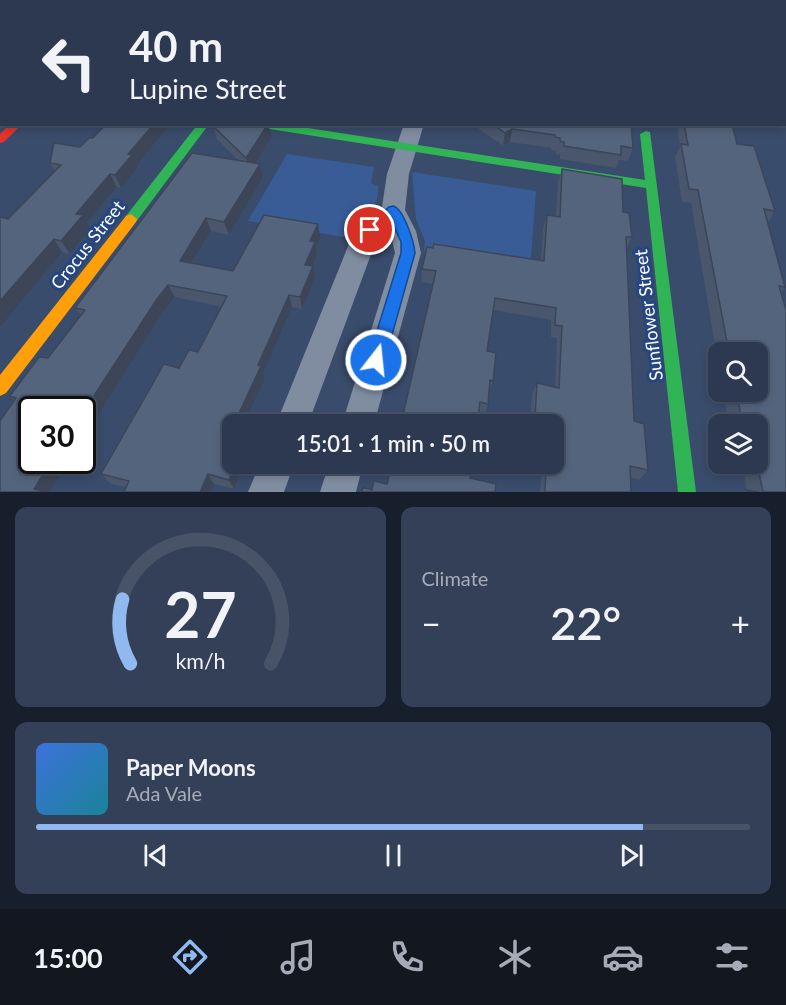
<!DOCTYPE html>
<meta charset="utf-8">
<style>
body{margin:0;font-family:Lato,sans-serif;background:#344057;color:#f1f3f6;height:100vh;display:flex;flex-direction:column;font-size:22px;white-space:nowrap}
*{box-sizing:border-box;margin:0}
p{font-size:20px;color:#a6acb7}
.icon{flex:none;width:33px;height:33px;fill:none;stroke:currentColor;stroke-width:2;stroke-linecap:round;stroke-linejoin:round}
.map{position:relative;height:492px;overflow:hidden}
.side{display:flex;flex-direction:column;gap:15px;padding:15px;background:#181f2c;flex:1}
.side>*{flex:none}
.banner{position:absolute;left:0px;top:0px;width:786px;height:126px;box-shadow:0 3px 9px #0003,0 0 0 2px #485367;background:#2c3950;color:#f1f3f6;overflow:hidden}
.buttons{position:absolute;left:708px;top:342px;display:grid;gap:12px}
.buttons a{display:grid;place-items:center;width:60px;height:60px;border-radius:12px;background:#2c3950;box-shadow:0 3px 9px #0003,0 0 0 2px #485367;font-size:30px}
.speed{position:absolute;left:18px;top:396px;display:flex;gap:12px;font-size:30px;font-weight:700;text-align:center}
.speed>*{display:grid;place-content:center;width:78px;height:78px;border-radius:50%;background:#2c3950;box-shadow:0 3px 9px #0003,0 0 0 2px #485367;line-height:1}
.speed .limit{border:3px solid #111;border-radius:9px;background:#fff;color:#111}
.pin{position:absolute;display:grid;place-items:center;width:51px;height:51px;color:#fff;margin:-26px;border:3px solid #fff;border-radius:50%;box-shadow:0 2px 6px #0007}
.me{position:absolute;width:66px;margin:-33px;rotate:16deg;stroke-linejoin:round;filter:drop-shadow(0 0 4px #0008)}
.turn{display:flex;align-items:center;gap:21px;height:126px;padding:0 30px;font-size:27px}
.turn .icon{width:78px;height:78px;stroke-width:2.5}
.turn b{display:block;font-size:42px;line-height:51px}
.big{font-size:45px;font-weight:600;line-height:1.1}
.side .widget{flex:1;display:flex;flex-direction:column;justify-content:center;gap:9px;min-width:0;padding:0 21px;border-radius:12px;background:#344057}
.side .dial{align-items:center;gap:0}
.dial svg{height:156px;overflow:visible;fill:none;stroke:#485367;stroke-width:7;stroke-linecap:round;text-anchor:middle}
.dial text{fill:#f1f3f6;stroke:none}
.song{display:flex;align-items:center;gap:18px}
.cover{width:72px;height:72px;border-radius:9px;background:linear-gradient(135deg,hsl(220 70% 55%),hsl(190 70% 35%))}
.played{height:6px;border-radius:3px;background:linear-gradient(90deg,#90b9f0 85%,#485367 85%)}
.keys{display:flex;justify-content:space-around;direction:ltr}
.heat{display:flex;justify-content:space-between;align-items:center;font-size:33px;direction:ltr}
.side .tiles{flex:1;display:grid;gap:15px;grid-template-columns:1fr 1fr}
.widget:last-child{grid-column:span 2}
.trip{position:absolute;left:222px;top:414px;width:342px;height:60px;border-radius:12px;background:#2c3950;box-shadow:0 3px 9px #0003,0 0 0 2px #485367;font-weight:600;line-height:60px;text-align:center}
.tab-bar{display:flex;height:96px;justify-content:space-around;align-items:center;background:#121720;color:#a6acb7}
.tab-bar .icon{width:42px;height:42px}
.tab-bar .selected{color:#90b9f0}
.tab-bar b{font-size:27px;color:#f1f3f6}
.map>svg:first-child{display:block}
.green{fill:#395c97}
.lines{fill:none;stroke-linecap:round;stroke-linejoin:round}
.lane{fill:#808da1;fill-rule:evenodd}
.street{fill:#808da1;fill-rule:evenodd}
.fast{fill:#30b455;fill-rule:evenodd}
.slow{fill:#ff9f0a;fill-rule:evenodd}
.jam{fill:#e5322d;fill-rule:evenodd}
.wall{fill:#49566c}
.shaded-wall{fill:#3c4658}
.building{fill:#55647d;stroke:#3c4658;stroke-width:1.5}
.route{fill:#1a73e8;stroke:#114b97;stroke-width:1.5}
.labels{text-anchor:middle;stroke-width:6;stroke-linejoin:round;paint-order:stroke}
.street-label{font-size:18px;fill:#fff;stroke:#254680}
</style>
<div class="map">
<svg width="786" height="492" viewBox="0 0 786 492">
<rect width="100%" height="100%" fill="#3a4c6b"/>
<!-- green -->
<path class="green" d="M 287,154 L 374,167 L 371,183 L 378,186 C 379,206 370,209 357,222 C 352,226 348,232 344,237 L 248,221 Z
M 412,172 L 536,191 L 530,270 L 424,251 L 425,241 L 416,219 Z"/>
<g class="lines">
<!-- lane -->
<path class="lane" d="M 291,0 L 311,0 L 313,2 L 292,2 Z
M 429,0 L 437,0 L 429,2 Z
M 482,0 L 490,0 L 482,2 Z
M 784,38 L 786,38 L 786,42 L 784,42 Z"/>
<!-- street -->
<path class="street" d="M 150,0 L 166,0 L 149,2 Z
M 404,124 L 424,124 L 409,174 L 405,210 L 416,231 L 421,253 L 374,424 L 342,424 L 395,253 L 389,227 L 376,241 L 308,424 L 276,424 L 351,239 L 361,224 L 382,207 L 387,174 Z
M 260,464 L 294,464 L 284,492 L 248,492 Z
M 329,464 L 363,464 L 356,492 L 320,492 Z"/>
<!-- fast -->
<path class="fast" d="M 0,4 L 2,4 L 2,9 L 0,9 Z
M 784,98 L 786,98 L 786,104 L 784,104 Z
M 198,124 L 209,124 L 136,222 L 126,222 L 125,219 L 126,216 Z
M 252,124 L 282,124 L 645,180 L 640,134 L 646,131 L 650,132 L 696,492 L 678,492 L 646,188 L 257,127 Z"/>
<!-- slow -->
<path class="slow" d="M 131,214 L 137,219 L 136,222 L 6,393 L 0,396 L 0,375 L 126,216 Z"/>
<!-- jam -->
<path class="jam" d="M 10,124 L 22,124 L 4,142 L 0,143 L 0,134 Z"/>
</g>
<!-- wall -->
<path class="wall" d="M 340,0 L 420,0 L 419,2 L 340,2 Z
M 668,0 L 755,0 L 755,2 L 668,2 Z
M 472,124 L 631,124 L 633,148 L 628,161 L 619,160 L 616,168 L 560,159 L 560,155 L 556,154 L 556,151 L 551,150 L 551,148 L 510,142 L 503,146 Z
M 677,124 L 732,124 L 737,144 L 775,211 L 767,223 L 785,287 L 781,292 L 786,492 L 743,492 L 746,490 L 747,490 L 742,464 L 758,464 L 758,424 L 729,424 L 723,392 L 758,392 L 758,352 L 718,352 L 718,363 L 691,203 L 682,202 L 675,157 L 680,147 Z
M 213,126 L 272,137 L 255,163 L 260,164 L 263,177 L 229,235 L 211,231 L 192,263 L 233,271 L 320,237 L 316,246 L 317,255 L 312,266 L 315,279 L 302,309 L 292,307 L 263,374 L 265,378 L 232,424 L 232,464 L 245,464 L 234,489 L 214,484 L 126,487 L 111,484 L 101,474 L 179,368 L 198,352 L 222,307 L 175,297 L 163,312 L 50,492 L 0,492 L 14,401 L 10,396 L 48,358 L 81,315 L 75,308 L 239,161 L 217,139 Z
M 50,163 L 137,165 L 138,168 L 121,188 L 117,187 L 87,222 L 91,229 L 70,254 L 62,252 L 8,219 L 55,172 Z
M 562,169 L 623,212 L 632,237 L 627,248 L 634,421 L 648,470 L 639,480 L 631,478 L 631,492 L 540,492 L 542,464 L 554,464 L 554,424 L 530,424 L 532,394 L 537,383 L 555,387 L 557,338 L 551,337 L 551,320 L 493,310 L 487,351 L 493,381 L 489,392 L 488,404 L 485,415 L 479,414 L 433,284 L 421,282 L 422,269 L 541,261 L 543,228 L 547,215 L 556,216 L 558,183 Z"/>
<!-- shaded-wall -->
<path class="shaded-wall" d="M 411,0 L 420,0 L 419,2 L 411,2 Z
M 154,124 L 170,124 L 137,165 L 138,168 L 121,188 L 115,175 L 128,154 Z
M 268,124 L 272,137 L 250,171 L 246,158 Z
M 512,129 L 510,142 L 503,146 L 505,133 Z
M 260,164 L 263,177 L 229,235 L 224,222 Z
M 110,174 L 117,187 L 87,222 L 91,229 L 70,254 L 61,241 L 76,214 Z
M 206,218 L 211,231 L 185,274 L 180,261 Z
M 318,224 L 320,237 L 316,246 L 317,255 L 307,278 L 305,265 L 310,241 Z
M 54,239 L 62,252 L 0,327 L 0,301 Z
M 313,266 L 315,279 L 302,309 L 300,297 Z
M 168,285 L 175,297 L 163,312 L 82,441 L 82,414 L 157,299 Z
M 289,295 L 292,307 L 263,374 L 265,378 L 244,424 L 234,424 L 258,365 Z
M 52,460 L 70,460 L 50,492 L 39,492 L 34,489 Z
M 236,464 L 245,464 L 234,489 L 229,480 Z
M 208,474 L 214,484 L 211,492 L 200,492 Z"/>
<!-- building -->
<path class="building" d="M 370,0 L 411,0 L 411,2 L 381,2 Z
M 498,0 L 569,0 L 569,2 L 497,2 Z
M 681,0 L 755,0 L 755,2 L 681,2 Z
M 106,124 L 154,124 L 128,154 L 132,155 L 115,175 L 110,174 L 76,214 L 83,215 L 61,241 L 54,239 L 0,301 L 0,217 L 8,219 L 61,165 L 50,163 L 54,143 L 80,147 L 89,138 L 93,138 Z
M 214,124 L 268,124 L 246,158 L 213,126 Z
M 493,124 L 631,124 L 633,148 L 621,146 L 621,155 L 564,146 L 564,142 L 560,141 L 560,138 L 555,137 L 555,135 L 512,129 L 505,133 Z
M 684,124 L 732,124 L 737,144 L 754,146 L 775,211 L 764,209 L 785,287 L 779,286 L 786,310 L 786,492 L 763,492 L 757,464 L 758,424 L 749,424 L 747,416 L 741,415 L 736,392 L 758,392 L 758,352 L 729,352 L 698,190 L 689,189 L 681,144 L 688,145 Z
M 192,153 L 260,164 L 224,222 L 206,218 L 180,261 L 233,271 L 264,215 L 318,224 L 310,241 L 315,242 L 305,265 L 313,266 L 300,297 L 289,295 L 258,365 L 261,366 L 234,424 L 232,424 L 231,430 L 232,430 L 232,464 L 236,464 L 229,480 L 208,474 L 200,492 L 124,492 L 129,481 L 101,474 L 164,364 L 179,368 L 189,350 L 198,352 L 227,296 L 168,285 L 157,299 L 82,414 L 82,410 L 32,410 L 32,460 L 52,460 L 34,489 L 47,492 L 0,492 L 0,421 L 16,398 L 10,396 L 39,357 L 48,358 L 85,310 L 75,308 Z
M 562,169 L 622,179 L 623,212 L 629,213 L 632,237 L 626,237 L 634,421 L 644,424 L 648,470 L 630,466 L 631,492 L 545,492 L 546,464 L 554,464 L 554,424 L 548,424 L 549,420 L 535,417 L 537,383 L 559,388 L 562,326 L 555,325 L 556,308 L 495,298 L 487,351 L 496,353 L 493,381 L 490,380 L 488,404 L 480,402 L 477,424 L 401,424 L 436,271 L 422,269 L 427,247 L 433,248 L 434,244 L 544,261 L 547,215 L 560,217 Z
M 392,464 L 472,464 L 470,478 L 496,484 L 495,492 L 362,492 L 363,487 L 372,490 L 374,481 L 387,484 Z
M 746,490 L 758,492 L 746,492 Z"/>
<!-- route -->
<path class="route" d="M 393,206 C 404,209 414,242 415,253 L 385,360 L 382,365 L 376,367 L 371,365 L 368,360 L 401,253 L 401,242 L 391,220 L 370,235 L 364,230 L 389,207 Z"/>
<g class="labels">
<!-- street labels -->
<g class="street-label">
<text transform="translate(88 245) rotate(-52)" y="6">Crocus Street</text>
<text transform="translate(649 315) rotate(-97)" y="6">Sunflower Street</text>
</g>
</g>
</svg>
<div class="buttons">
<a><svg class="icon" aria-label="search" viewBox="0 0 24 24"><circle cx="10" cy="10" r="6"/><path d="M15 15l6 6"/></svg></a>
<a><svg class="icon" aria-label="layers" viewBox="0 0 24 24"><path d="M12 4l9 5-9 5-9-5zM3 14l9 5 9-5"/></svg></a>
</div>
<div class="speed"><div class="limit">30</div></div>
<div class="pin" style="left:370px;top:230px;background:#d93025"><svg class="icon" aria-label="arrive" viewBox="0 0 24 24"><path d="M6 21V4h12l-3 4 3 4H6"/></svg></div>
<svg class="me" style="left:376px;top:360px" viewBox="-20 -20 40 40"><circle r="17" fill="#1a73e8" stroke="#fff" stroke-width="3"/><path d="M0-11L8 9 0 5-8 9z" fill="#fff"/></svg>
<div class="trip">15:01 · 1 min · 50 m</div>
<div class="banner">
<div class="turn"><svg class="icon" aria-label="left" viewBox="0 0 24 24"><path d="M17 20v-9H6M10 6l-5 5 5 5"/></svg><div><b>40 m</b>Lupine Street</div></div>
</div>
</div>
<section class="side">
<div class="tiles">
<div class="widget dial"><svg viewBox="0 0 100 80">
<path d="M14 69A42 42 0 1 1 86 69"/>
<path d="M14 69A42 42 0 0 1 10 36" stroke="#90b9f0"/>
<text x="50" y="56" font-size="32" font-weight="700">27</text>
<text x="50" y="72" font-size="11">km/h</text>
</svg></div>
<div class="widget"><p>Climate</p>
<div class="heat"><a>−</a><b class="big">22°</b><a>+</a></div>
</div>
<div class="widget">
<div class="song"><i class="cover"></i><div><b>Paper Moons</b><p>Ada Vale</p></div></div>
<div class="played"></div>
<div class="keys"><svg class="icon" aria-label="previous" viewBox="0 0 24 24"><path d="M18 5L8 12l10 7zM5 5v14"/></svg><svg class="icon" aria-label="pause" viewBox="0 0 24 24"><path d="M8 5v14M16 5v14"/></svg><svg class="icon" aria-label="next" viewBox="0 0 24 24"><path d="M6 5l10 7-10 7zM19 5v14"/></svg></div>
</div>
</div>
</section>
<nav class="tab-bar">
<b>15:00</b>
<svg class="icon selected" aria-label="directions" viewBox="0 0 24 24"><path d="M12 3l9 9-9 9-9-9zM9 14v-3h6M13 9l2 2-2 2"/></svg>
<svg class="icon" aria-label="music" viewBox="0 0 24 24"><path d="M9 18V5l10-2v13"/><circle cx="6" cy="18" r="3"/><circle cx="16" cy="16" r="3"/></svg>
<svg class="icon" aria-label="phone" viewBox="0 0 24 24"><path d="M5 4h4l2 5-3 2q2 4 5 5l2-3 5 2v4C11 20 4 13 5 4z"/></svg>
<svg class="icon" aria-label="climate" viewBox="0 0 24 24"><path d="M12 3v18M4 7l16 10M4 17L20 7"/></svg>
<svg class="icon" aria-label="car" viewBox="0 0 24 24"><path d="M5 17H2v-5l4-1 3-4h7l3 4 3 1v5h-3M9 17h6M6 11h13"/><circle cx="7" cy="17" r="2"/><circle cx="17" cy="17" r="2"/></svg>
<svg class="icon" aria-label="filters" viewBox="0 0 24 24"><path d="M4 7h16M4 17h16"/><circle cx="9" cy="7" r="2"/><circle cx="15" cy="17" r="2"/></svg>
</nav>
